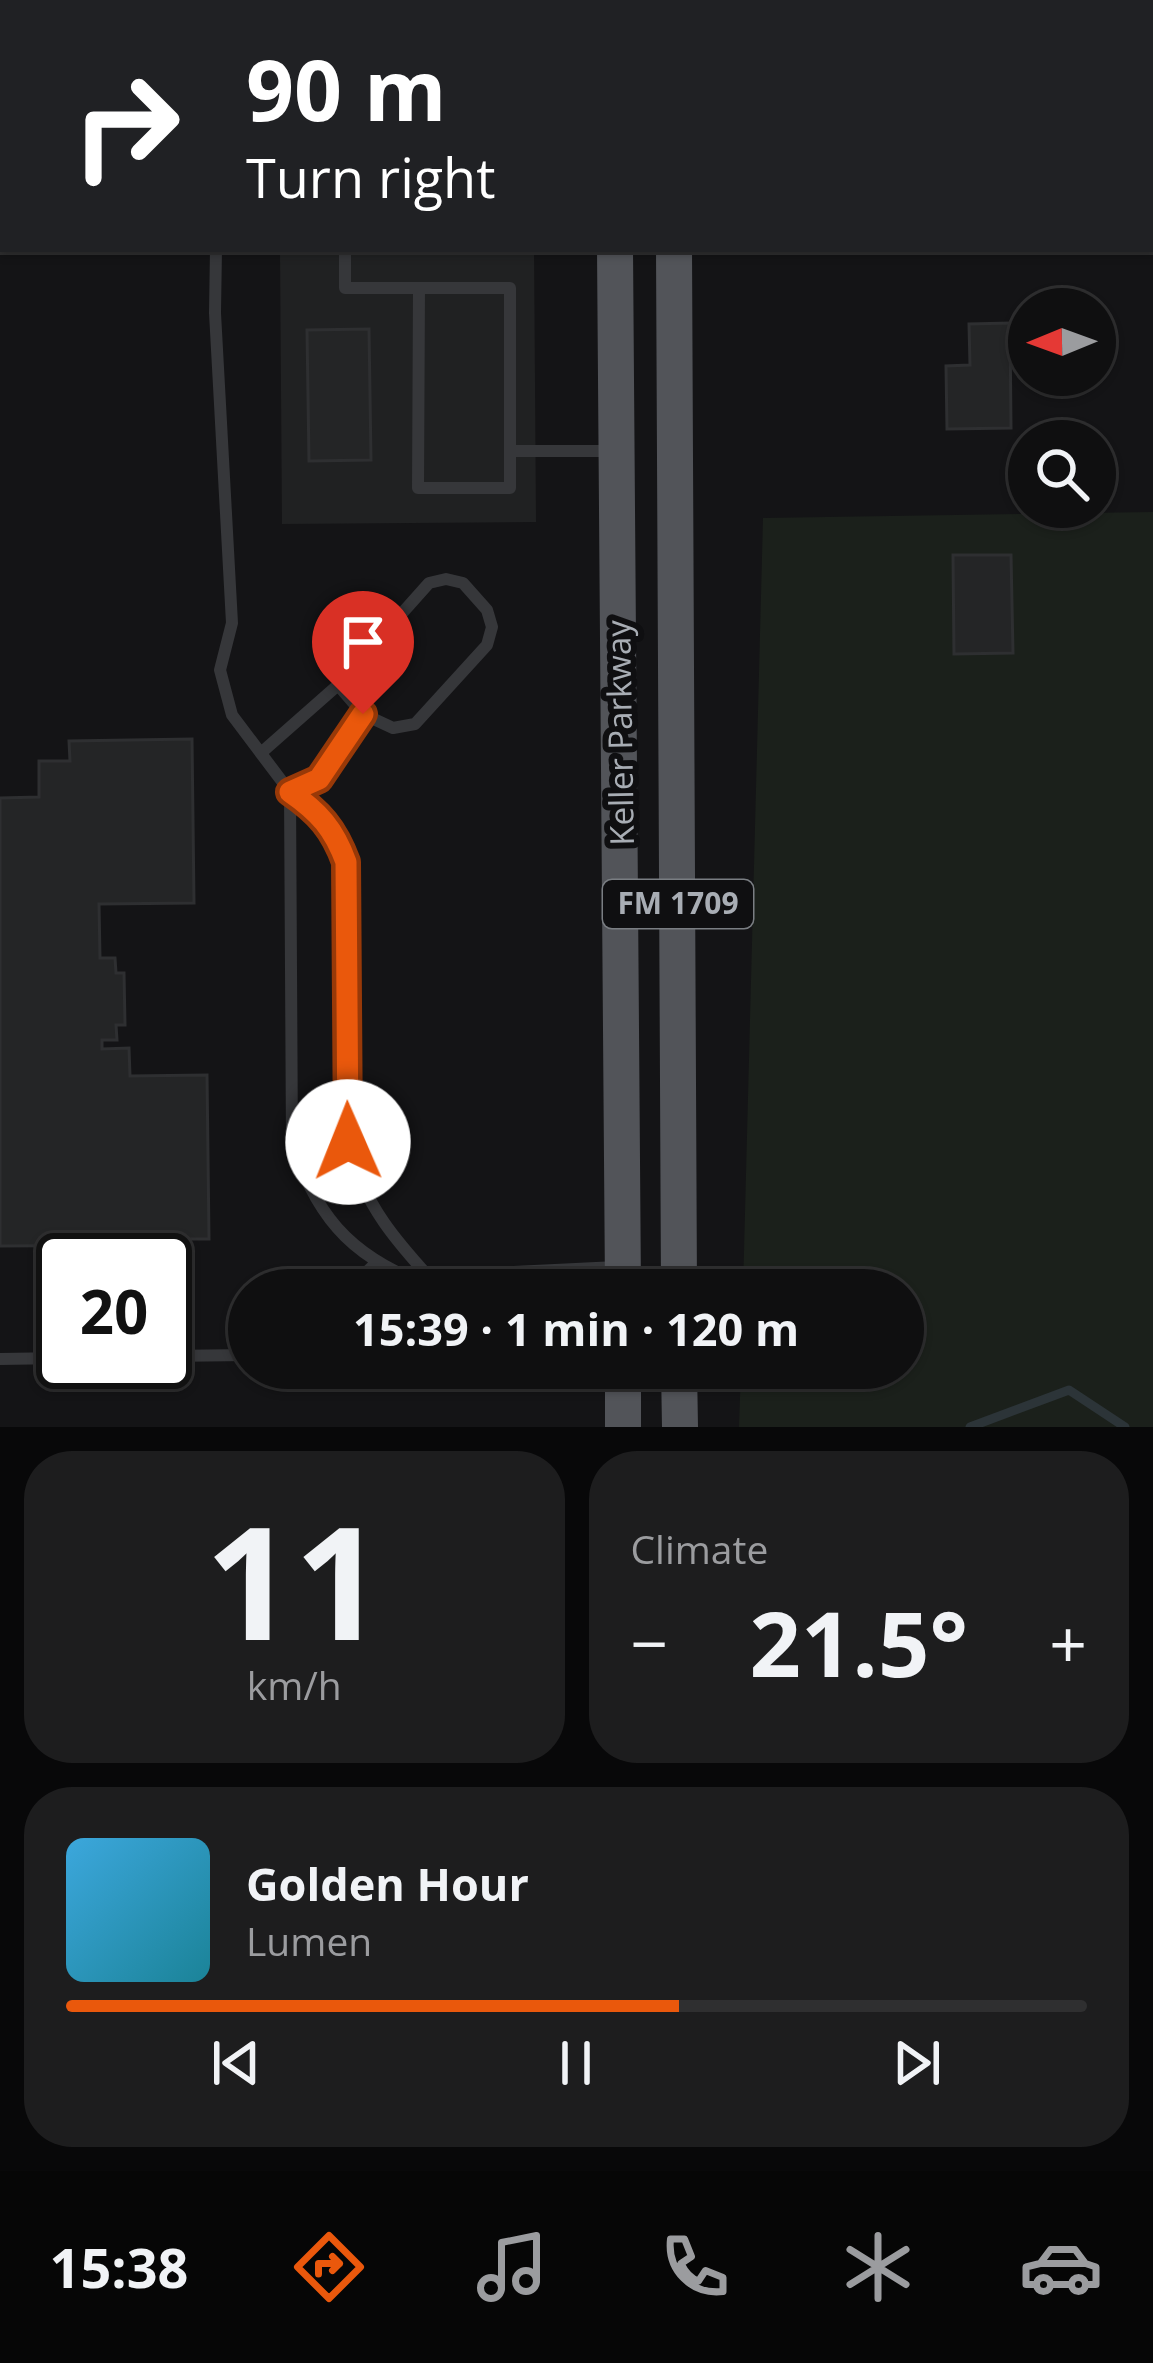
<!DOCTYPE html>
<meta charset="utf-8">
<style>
body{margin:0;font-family:"Open Sans",sans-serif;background:#1d1d1e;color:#f1f3f6;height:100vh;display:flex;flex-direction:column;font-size:45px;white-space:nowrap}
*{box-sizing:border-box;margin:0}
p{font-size:39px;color:#9b9c9f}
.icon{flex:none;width:66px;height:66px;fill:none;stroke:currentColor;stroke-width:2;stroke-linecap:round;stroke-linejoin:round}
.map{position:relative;height:1427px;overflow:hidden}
.details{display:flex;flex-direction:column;gap:24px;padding:24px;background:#080809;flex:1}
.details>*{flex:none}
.top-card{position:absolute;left:0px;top:0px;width:1155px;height:252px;box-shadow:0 3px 9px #0004,0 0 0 3px #2f2f30;background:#202124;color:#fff;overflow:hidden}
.needle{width:78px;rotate:269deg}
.controls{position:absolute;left:1008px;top:288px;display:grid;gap:24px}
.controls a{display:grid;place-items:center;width:108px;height:108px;border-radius:50%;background:#0f0f10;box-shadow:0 3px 9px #0004,0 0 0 3px #2f2f30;font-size:60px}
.speed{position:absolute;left:36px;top:1233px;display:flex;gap:24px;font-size:60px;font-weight:700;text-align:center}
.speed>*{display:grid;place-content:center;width:156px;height:156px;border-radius:50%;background:#0f0f10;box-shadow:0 3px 9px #0004,0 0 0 3px #2f2f30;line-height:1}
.speed .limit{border:6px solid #111;border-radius:18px;background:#fff;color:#111}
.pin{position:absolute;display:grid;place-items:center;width:102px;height:102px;color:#fff;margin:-123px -51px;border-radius:50% 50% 50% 0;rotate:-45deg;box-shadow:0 0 12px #0007}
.pin .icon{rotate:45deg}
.me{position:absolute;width:132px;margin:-66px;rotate:359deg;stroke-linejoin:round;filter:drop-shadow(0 0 9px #0008)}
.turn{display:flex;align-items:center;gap:42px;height:252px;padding:0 48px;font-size:54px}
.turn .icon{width:156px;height:156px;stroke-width:2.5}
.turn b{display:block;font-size:84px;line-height:102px}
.big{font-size:90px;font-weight:700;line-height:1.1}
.details .widget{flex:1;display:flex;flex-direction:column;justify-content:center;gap:18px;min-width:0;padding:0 42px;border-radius:48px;background:#1d1d1e}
.details .dial{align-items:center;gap:0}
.dial b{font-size:156px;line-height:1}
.song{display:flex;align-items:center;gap:36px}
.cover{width:144px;height:144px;border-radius:18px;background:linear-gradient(135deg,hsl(200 70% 55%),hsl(190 70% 35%))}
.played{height:12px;border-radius:6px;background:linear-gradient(90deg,#ea580c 60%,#2f2f30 60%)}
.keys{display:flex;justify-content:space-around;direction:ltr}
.heat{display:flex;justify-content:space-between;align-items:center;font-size:66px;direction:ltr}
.details .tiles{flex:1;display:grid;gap:24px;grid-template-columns:1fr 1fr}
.widget:last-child{grid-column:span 2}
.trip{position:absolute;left:228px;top:1269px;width:696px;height:120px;border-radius:60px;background:#0f0f10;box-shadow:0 3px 9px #0004,0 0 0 3px #2f2f30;font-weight:700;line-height:120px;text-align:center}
.tab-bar{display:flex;height:192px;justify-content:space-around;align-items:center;background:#060606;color:#9b9c9f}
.tab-bar .icon{width:84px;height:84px}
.tab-bar .active{color:#ea580c}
.tab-bar b{font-size:54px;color:#f1f3f6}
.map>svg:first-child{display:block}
.built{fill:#202122}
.green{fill:#1b201b}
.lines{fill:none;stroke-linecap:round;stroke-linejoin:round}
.stream{stroke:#2c3438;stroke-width:9}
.building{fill:#242526;stroke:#2e2f31;stroke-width:3}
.service{stroke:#36373a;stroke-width:12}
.tertiary{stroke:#36373a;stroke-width:27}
.primary{stroke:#525459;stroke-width:36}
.route-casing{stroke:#983908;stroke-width:30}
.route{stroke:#ea580c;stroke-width:21}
.labels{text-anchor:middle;stroke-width:12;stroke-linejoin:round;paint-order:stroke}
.shield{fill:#0f0f11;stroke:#7a7e83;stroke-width:3}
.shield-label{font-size:30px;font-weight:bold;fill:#a8adb4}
.street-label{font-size:33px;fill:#a8adb4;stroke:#0f0f11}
</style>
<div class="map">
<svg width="1153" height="1427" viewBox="0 0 1153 1427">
<rect width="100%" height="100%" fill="#141416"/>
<!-- built -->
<path class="built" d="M 280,249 L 534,249 L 536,522 L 282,524 Z"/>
<!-- green -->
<path class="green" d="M 0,0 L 562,0 L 562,3 L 3,3 L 0,126 Z
M 1153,512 L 1153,1427 L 739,1427 L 741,1368 L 903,1368 L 903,1290 L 743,1290 L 763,518 Z"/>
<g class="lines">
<!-- stream -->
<path class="stream" d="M 970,1427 L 1069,1390 L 1125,1427"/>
</g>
<!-- building -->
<path class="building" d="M 1010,323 L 1011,428 L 947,429 L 946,366 L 970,365 L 969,324 Z
M 369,329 L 371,460 L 309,461 L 307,330 Z
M 953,555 L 1011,555 L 1013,653 L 954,654 Z
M 192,739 L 194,903 L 99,904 L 100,958 L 115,958 L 116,973 L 124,973 L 125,1025 L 116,1025 L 117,1040 L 102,1040 L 102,1049 L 129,1048 L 130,1076 L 207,1075 L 209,1239 L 171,1239 L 172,1245 L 0,1246 L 0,798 L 39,797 L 39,761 L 70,761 L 69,741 Z"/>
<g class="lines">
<!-- service -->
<path class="service" d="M 733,0 L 733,3
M 851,0 L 851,3
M 216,249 L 215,313 L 232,623 L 220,670 L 232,715 L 290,792 L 315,809 L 335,833 L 346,862 L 348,1142 C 362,1204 399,1245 441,1290
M 345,249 L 345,288 L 419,288 L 418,488 L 510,488 L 510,451 L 610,451
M 419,288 L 510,288 L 510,451
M 262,752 L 338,685 L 429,583 L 446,579 L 463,583 L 487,610 L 492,627 L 487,645 L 415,724 L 393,728 L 363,714 L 338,685
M 290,792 L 292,1145 C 323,1228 355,1258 438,1290
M 290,792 L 319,779 L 363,714
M 348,1290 L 377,1262
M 444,1290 L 475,1274 L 617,1267
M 165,1356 L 249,1355
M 0,1359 L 63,1358"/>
<!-- tertiary -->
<path class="tertiary" d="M 1152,158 L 1153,158
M 0,180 L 3,180"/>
<!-- primary -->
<path class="primary" d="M 611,0 L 611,3
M 673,0 L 673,3
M 615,249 L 623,1290
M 674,249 L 679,1290
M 623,1368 L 623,1427
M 679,1368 L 680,1427"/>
</g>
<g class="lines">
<defs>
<path id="route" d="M 348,1142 L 346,862 C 334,829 319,812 290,792 L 319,779 L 363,714"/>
</defs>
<!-- route casing -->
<use href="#route" class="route-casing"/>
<!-- route -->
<use href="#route" class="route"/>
</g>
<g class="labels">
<!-- shield labels -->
<rect class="shield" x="603" y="880" width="150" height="48" rx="9"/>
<g class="shield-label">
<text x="678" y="914">FM 1709</text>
</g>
<!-- street labels -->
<g class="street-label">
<text transform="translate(620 733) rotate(-91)" y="12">Keller Parkway</text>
</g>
</g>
</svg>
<div class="controls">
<a><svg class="needle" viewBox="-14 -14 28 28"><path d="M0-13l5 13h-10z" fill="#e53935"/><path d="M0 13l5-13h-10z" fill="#9b9c9f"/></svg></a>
<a><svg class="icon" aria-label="search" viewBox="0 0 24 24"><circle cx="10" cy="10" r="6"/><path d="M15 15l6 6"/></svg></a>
</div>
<div class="speed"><div class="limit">20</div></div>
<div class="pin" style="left:363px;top:714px;background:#d93025"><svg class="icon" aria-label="arrive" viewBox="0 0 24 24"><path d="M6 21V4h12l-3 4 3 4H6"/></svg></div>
<svg class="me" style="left:348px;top:1142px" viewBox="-20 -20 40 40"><circle r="19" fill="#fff"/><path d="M0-13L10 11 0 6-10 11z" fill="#ea580c"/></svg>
<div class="trip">15:39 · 1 min · 120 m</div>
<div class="top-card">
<div class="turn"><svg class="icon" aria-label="right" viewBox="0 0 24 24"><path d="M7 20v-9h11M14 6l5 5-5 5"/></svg><div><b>90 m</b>Turn right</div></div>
</div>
</div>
<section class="details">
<div class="tiles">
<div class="widget dial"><b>11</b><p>km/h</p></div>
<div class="widget"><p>Climate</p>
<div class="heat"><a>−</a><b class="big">21.5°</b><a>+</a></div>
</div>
<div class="widget">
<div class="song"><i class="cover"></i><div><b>Golden Hour</b><p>Lumen</p></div></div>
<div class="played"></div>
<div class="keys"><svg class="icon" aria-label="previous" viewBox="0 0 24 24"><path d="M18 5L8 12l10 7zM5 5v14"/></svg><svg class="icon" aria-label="pause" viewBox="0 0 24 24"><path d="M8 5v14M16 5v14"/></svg><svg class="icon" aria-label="next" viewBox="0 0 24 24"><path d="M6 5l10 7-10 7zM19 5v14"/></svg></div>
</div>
</div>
</section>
<nav class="tab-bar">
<b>15:38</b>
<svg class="icon active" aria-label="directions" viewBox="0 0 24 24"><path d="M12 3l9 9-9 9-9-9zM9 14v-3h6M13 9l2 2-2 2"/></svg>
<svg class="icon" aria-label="music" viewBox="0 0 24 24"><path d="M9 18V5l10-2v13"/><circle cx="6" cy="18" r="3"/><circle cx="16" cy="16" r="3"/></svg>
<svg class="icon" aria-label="phone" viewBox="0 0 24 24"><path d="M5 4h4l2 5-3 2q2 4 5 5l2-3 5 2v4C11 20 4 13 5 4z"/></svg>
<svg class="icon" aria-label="climate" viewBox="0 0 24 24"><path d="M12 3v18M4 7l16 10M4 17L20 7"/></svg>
<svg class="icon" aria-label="car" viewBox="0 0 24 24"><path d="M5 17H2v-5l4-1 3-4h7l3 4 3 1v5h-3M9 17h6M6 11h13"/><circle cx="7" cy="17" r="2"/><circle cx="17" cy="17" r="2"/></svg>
</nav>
